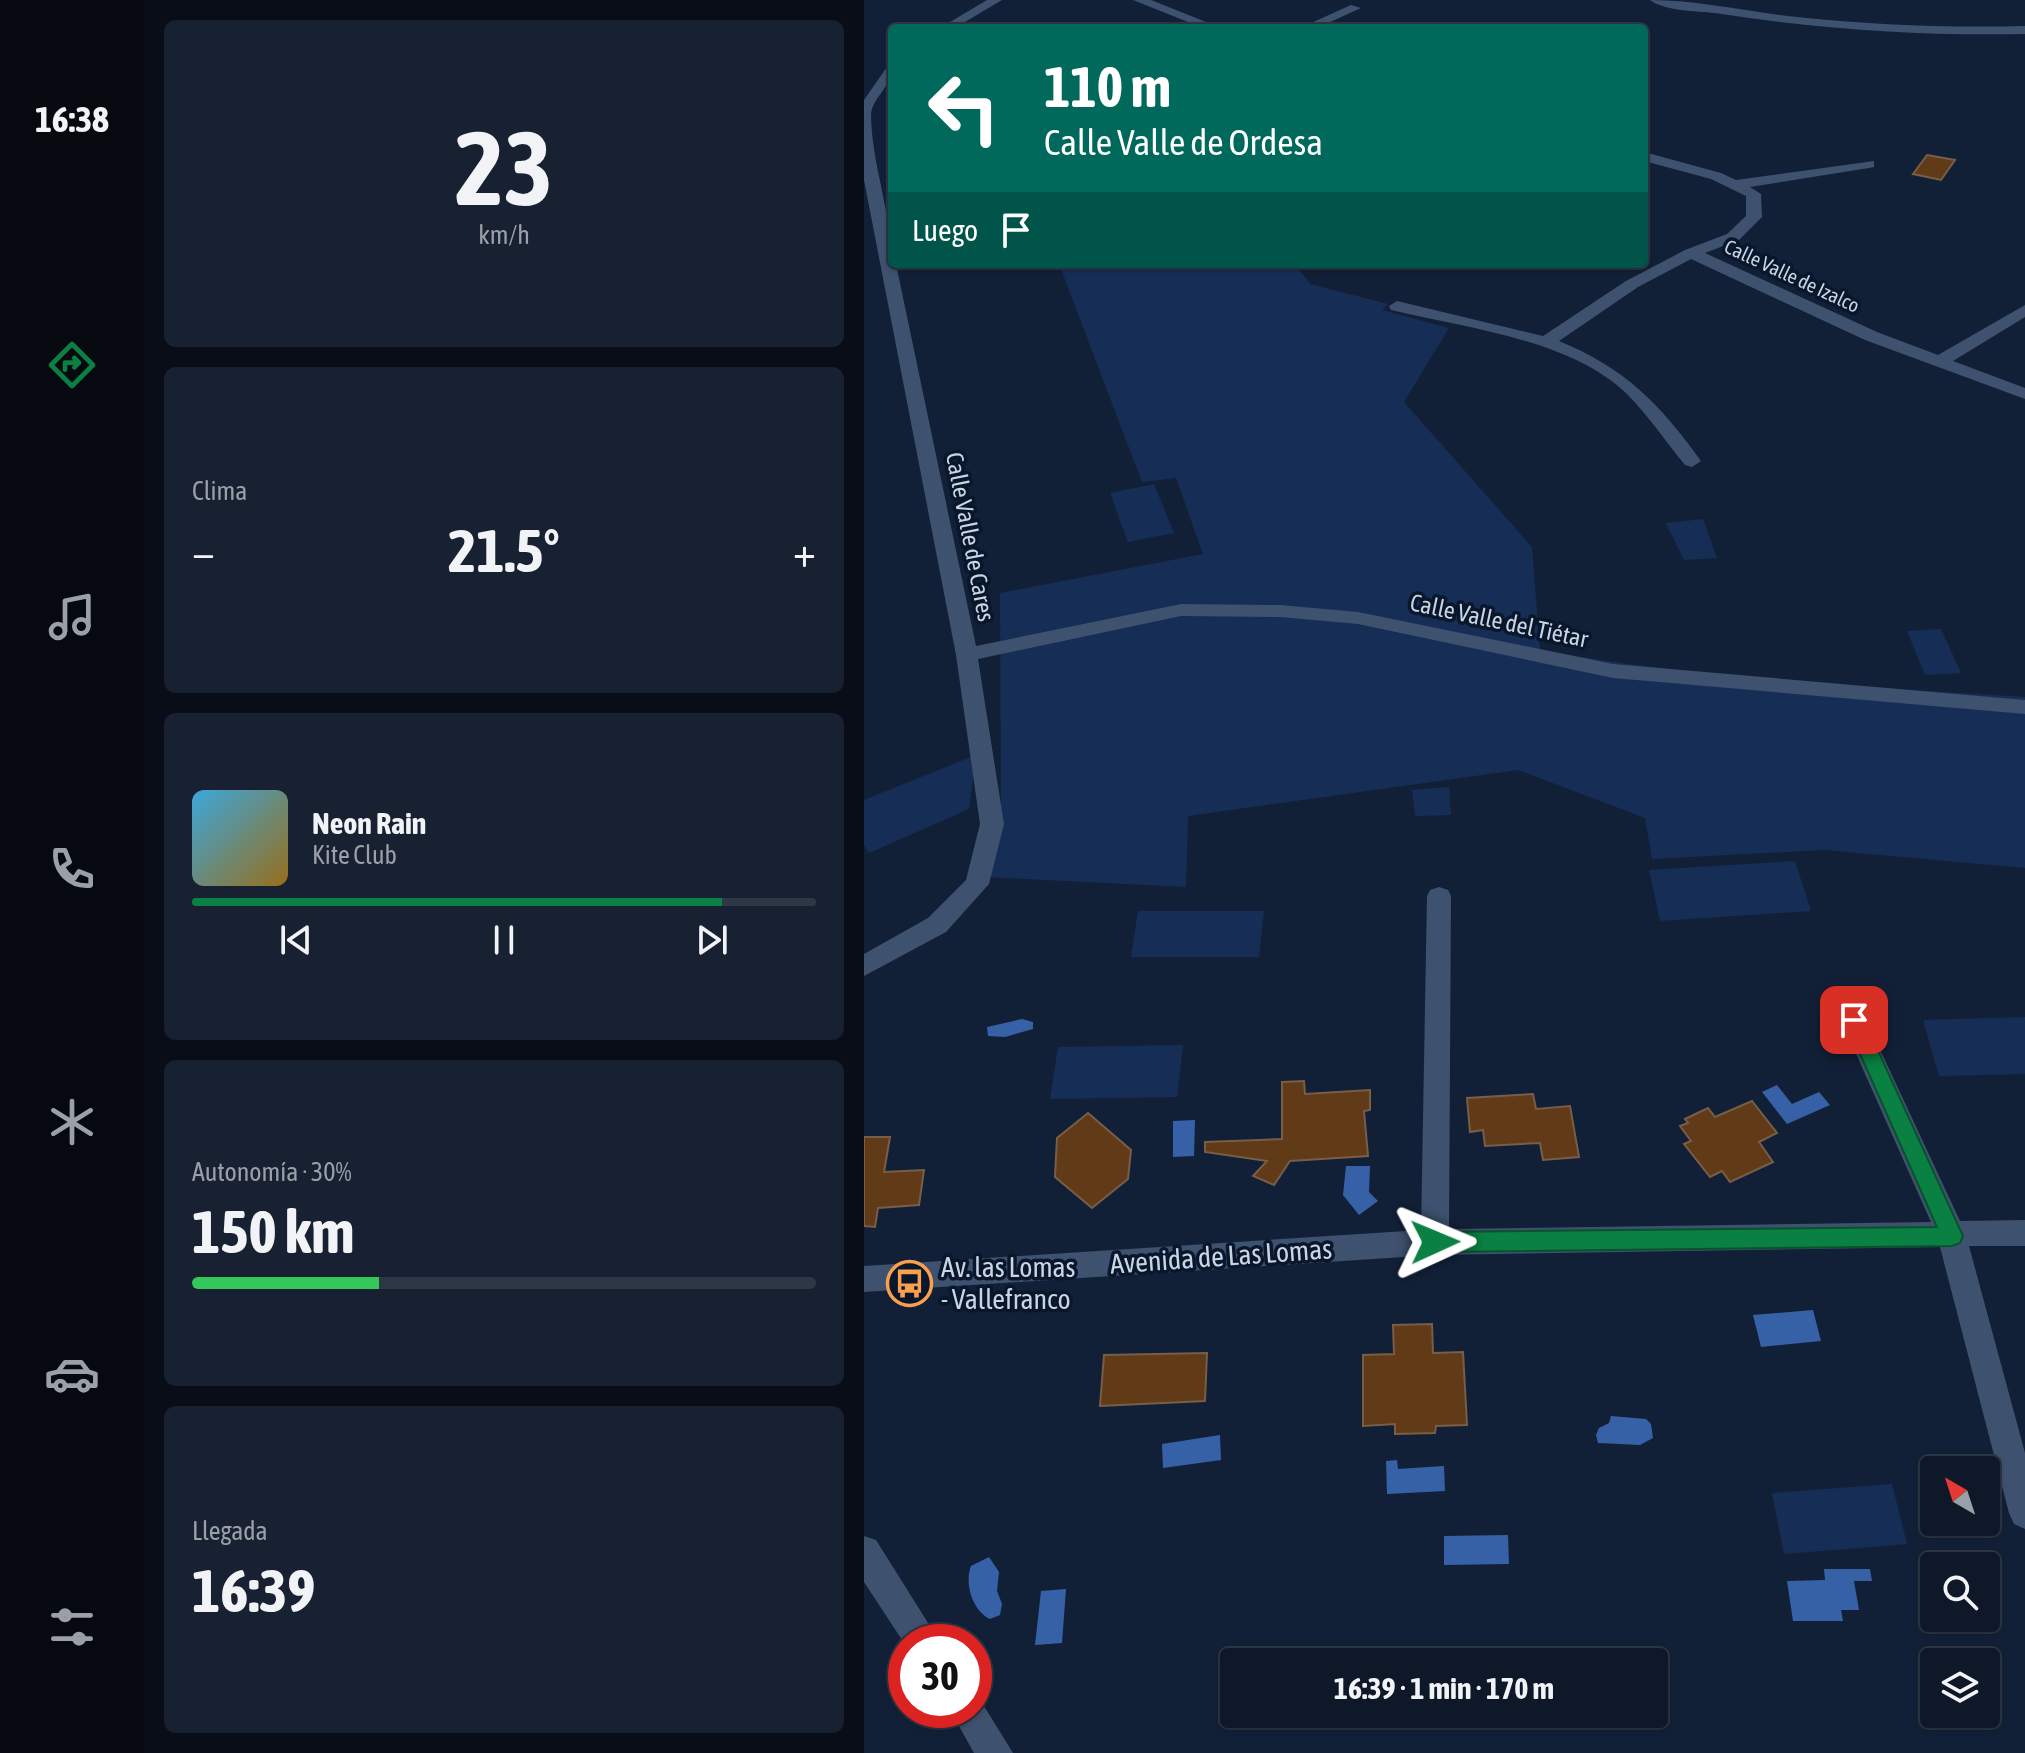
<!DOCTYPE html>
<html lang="es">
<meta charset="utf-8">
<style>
body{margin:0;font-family:"Asap Condensed",sans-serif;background:#172131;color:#f1f3f6;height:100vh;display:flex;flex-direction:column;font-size:30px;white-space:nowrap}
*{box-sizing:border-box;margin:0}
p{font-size:26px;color:#9ba0a8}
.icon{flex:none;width:44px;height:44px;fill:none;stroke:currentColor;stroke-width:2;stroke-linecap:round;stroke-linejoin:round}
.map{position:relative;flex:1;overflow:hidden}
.side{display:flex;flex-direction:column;gap:20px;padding:20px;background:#080d17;width:720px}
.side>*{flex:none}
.top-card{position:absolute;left:24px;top:24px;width:760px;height:244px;border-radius:8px;box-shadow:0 2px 6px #0004,0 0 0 2px #2e3746;background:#00695c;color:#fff;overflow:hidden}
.needle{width:52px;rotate:321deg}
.fabs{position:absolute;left:1056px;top:1456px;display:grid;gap:16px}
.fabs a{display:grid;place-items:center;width:80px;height:80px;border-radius:8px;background:#0e1829;box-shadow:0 2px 6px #0004,0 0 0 2px #2e3746;font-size:40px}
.speed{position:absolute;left:24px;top:1624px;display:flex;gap:16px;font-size:40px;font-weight:700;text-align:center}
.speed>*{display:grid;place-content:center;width:104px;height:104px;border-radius:50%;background:#0e1829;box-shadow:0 2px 6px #0004,0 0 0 2px #2e3746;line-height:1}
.speed .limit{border:12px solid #d22;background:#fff;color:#111}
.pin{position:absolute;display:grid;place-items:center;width:68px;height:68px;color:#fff;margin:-34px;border-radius:16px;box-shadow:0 4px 12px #0006}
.me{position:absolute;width:88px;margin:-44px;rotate:89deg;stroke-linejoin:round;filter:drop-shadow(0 0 6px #0008)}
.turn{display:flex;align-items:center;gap:28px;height:168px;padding:0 24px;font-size:36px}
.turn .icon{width:104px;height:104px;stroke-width:2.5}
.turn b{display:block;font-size:56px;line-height:68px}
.then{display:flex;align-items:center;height:76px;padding:0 24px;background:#0003;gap:16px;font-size:30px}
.big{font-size:60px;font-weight:700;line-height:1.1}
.side .widget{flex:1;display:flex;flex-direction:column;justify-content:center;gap:12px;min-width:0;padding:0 28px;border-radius:12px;background:#172131}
.side .dial{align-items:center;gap:0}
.dial b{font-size:104px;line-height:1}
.song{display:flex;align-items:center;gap:24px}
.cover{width:96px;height:96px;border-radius:12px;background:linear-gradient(135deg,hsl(200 70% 55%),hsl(40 70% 35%))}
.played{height:8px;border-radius:4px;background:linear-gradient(90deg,#0b8043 85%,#2e3746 85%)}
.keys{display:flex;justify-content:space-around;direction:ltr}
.heat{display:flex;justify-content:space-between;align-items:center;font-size:44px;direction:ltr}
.charge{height:12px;border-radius:6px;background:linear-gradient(90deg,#34c759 30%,#2e3746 0)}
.trip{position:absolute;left:356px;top:1648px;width:448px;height:80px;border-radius:8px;background:#0e1829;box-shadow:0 2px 6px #0004,0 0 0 2px #2e3746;font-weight:700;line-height:80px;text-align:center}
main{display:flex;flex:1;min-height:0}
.tab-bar{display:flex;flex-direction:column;width:144px;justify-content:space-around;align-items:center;background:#060a10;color:#9ba0a8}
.tab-bar .icon{width:56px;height:56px}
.tab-bar .on{color:#0b8043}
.tab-bar b{font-size:36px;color:#f1f3f6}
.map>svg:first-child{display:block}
.green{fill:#162e55}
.water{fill:#3761a7}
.building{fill:#613a18;stroke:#785d47;stroke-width:2}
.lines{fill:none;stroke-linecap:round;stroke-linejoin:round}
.street{fill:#3e516e;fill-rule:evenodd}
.route{fill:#0b8043;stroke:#07532c;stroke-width:2}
.labels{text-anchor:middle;stroke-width:7;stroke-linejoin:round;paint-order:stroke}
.far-street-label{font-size:20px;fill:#cad4e3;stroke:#09172d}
.street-label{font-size:24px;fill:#cad4e3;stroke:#09172d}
.near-street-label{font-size:28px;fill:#cad4e3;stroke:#09172d}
.near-poi-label{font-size:28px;fill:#cad4e3;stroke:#09172d;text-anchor:start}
</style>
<main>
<nav class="tab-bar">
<b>16:38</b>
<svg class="icon on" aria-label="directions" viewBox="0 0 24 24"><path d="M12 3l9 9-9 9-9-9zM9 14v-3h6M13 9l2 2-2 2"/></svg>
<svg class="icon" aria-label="music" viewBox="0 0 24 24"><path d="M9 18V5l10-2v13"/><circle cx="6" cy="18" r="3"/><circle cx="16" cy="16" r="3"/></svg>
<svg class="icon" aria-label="phone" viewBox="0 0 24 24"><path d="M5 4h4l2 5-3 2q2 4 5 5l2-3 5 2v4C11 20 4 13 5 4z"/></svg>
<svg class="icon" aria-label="climate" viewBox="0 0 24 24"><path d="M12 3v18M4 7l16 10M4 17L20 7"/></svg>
<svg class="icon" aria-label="car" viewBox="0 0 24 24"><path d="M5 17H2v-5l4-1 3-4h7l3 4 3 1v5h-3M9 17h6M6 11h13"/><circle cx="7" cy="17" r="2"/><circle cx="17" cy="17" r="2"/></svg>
<svg class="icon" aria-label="filters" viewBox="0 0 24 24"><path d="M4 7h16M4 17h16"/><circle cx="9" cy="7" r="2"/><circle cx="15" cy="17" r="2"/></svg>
</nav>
<section class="side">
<div class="widget dial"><b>23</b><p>km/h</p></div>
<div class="widget"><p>Clima</p>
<div class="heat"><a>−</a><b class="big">21.5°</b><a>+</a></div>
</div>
<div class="widget">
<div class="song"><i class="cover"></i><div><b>Neon Rain</b><p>Kite Club</p></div></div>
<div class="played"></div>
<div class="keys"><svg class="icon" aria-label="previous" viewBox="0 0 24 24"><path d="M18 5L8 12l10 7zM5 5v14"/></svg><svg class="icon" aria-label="pause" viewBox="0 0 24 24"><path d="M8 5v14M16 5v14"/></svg><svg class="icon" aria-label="next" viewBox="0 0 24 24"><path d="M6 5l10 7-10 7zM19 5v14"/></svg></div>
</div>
<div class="widget"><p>Autonomía · 30%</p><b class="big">150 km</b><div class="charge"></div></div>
<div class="widget"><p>Llegada</p><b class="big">16:39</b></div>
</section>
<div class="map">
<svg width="1161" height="1753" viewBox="0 0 1161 1753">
<rect width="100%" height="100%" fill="#122037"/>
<!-- green -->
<path class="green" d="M 195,264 L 431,264 L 446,284 L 524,304 L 518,310 L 585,328 L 540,402 L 668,547 L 676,650 C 837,679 998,687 1161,697 L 1161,868 L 961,850 L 788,859 L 781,818 L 654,770 L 324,816 L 322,887 L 121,877 L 137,816 L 136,593 L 339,554 L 312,478 L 278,482 Z
M 290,484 L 310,533 L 264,542 L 246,493 Z
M 839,519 L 853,558 L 820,560 L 802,523 Z
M 1077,629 L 1097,673 L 1061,675 L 1043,631 Z
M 112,755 L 105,809 L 5,853 L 0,845 L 0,800 Z
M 585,787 L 587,815 L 551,816 L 548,790 Z
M 931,861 L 947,911 L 796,921 L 785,870 Z
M 274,911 L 400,911 L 395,957 L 267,957 Z
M 1161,1017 L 1161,1074 L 1075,1076 L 1059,1020 Z
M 319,1045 L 313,1097 L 186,1099 L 194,1047 Z
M 1028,1484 L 1043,1544 L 920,1554 L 908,1493 Z"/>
<!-- water -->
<path class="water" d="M 158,1019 L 169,1022 L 169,1029 L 141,1037 L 124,1036 L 123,1027 Z
M 913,1085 L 928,1104 L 955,1092 L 966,1105 L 923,1124 L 898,1092 Z
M 331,1120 L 330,1156 L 309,1157 L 309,1121 Z
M 482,1166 L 506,1166 L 505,1192 L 514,1201 L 495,1215 L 479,1195 Z
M 949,1310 L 957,1341 L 897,1347 L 889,1315 Z
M 747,1416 L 782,1419 L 787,1424 L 789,1438 L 776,1445 L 734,1443 L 732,1435 L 735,1428 L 745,1423 Z
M 356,1435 L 357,1460 L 299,1468 L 298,1444 Z
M 533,1460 L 534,1469 L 580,1466 L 581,1491 L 523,1494 L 522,1461 Z
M 644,1535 L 645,1564 L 580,1565 L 580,1536 Z
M 125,1557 L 135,1572 L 133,1591 L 138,1604 L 136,1615 L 126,1619 C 109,1611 100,1584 107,1566 Z
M 960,1569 L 1006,1569 L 1008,1581 L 990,1581 L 995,1610 L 977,1610 L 979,1621 L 929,1621 L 923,1581 L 961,1580 Z
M 202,1589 L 198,1643 L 171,1645 L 177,1591 Z"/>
<!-- building -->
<path class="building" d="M 1063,155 L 1091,160 L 1077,180 L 1049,174 Z
M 440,1081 L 441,1094 L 506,1090 L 506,1110 L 500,1111 L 504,1156 L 426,1161 L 410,1185 L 389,1176 L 403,1161 L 341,1152 L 341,1142 L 418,1139 L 418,1082 Z
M 669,1094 L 672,1109 L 706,1106 L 715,1157 L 679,1160 L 676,1143 L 621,1146 L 619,1130 L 606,1132 L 603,1098 Z
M 888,1101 L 913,1133 L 895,1142 L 909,1162 L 866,1182 L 858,1171 L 846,1177 L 820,1144 L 827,1141 L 816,1126 L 824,1123 L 821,1119 L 844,1108 L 851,1117 Z
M 224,1113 L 267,1150 L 264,1179 L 228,1208 L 191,1177 L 193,1138 Z
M 0,1137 L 26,1137 L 20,1172 L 60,1170 L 55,1205 L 14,1208 L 11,1227 L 0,1226 Z
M 568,1324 L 569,1353 L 599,1352 L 603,1425 L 572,1426 L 571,1433 L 531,1434 L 531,1424 L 499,1426 L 499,1355 L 530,1354 L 529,1325 Z
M 343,1353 L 341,1401 L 236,1406 L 240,1355 Z"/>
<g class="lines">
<!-- street -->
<path class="street" d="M 123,0 L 138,0 L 91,28 L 76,28 Z
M 269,0 L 287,0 L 357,28 L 339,28 Z
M 786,0 C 835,0 884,12 933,17 C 1009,25 1085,28 1161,26 L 1161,34 C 1057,36 954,29 851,13 C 832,11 801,11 786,0 Z
M 487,5 L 497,8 L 453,28 L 436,28 Z
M 28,66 C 28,88 7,98 7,116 C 8,166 28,214 28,264 L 32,264 L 112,646 L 317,604 L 416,605 L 494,612 L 749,664 L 1161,700 L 1161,714 L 749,678 L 494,624 L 416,617 L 317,616 L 114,659 L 140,824 L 125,884 L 82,932 L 0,976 L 0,954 L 64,918 L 102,880 L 116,824 L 92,655 L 0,180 L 0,100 L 23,67 Z
M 780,152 L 857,173 L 872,180 L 1010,161 L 1010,167 L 1005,168 L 886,187 L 897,194 L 898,217 L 875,240 L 841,253 L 1013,332 L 1074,355 L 1161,305 L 1161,317 L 1089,361 L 1161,388 L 1161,399 L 1001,340 L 827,259 L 774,287 L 695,341 C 761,368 796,404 837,461 L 828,467 L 821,465 C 802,442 784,415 763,394 C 706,339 601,328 527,310 L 525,306 L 533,301 L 679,336 L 762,281 L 821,250 L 863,234 L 882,216 L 882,196 L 847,179 L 780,161 Z
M 575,887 L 584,890 L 587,896 L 585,1229 L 1067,1222 L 977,1020 L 981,1013 L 990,1010 L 999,1013 L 1096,1221 L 1161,1220 L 1161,1246 L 1105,1246 L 1161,1453 L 1161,1529 L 1150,1524 L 1145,1513 L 1076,1247 L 571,1255 L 0,1292 L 0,1266 L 557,1230 L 563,896 L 566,890 Z
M 0,1536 L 12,1540 L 76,1642 L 42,1642 L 42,1646 L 0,1582 Z
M 110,1695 L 115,1698 L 149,1753 L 110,1753 L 86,1710 L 110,1710 Z"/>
</g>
<!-- route -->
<path class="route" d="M 990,1012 L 997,1015 L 1000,1020 L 1099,1236 L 1096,1243 L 1088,1246 L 571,1252 L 563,1249 L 560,1242 L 563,1235 L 571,1232 L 1073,1227 L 981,1020 L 983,1015 Z"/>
<!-- icons -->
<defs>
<symbol id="bus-ring" viewBox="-11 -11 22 22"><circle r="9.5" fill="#09172d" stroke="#fa9f4e" stroke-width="1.5"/><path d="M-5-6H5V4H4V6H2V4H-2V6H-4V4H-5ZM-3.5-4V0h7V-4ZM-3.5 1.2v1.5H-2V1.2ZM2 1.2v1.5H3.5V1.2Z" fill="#fa9f4e"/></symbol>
</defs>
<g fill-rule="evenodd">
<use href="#bus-ring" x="20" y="1258" width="51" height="51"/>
</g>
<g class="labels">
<!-- far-street labels -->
<g class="far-street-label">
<text transform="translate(928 276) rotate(25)" y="7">Calle Valle de Izalco</text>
</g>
<!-- street labels -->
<g class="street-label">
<text transform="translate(106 537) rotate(79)" y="8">Calle Valle de Cares</text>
<text transform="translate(635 621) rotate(12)" y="8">Calle Valle del Tiétar</text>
</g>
<!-- near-street labels -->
<g class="near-street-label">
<text transform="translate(357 1256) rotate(-4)" y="10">Avenida de Las Lomas</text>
</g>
<!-- near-poi labels -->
<g class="near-poi-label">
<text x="77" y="1277">Av. las Lomas<tspan x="77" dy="32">- Vallefranco</tspan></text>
</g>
</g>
</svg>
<div class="fabs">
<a><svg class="needle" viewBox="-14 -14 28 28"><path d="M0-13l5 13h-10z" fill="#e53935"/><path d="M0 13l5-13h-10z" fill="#9ba0a8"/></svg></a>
<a><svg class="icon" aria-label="search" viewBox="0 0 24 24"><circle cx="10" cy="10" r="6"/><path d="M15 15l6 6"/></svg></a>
<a><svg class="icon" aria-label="layers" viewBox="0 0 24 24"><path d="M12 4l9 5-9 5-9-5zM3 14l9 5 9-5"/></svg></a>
</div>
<div class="speed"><div class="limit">30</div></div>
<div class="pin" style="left:990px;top:1020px;background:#d93025"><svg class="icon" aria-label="arrive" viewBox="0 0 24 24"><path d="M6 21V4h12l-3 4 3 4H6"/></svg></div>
<svg class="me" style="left:571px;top:1242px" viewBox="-20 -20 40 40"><path d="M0-17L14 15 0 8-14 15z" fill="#0b8043" stroke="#fff" stroke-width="4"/></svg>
<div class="trip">16:39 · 1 min · 170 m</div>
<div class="top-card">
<div class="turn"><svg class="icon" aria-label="left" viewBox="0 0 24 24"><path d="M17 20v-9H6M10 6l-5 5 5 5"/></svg><div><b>110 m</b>Calle Valle de Ordesa</div></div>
<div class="then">Luego<svg class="icon" aria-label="arrive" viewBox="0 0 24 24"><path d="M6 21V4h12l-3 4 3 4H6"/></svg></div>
</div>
</div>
</main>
